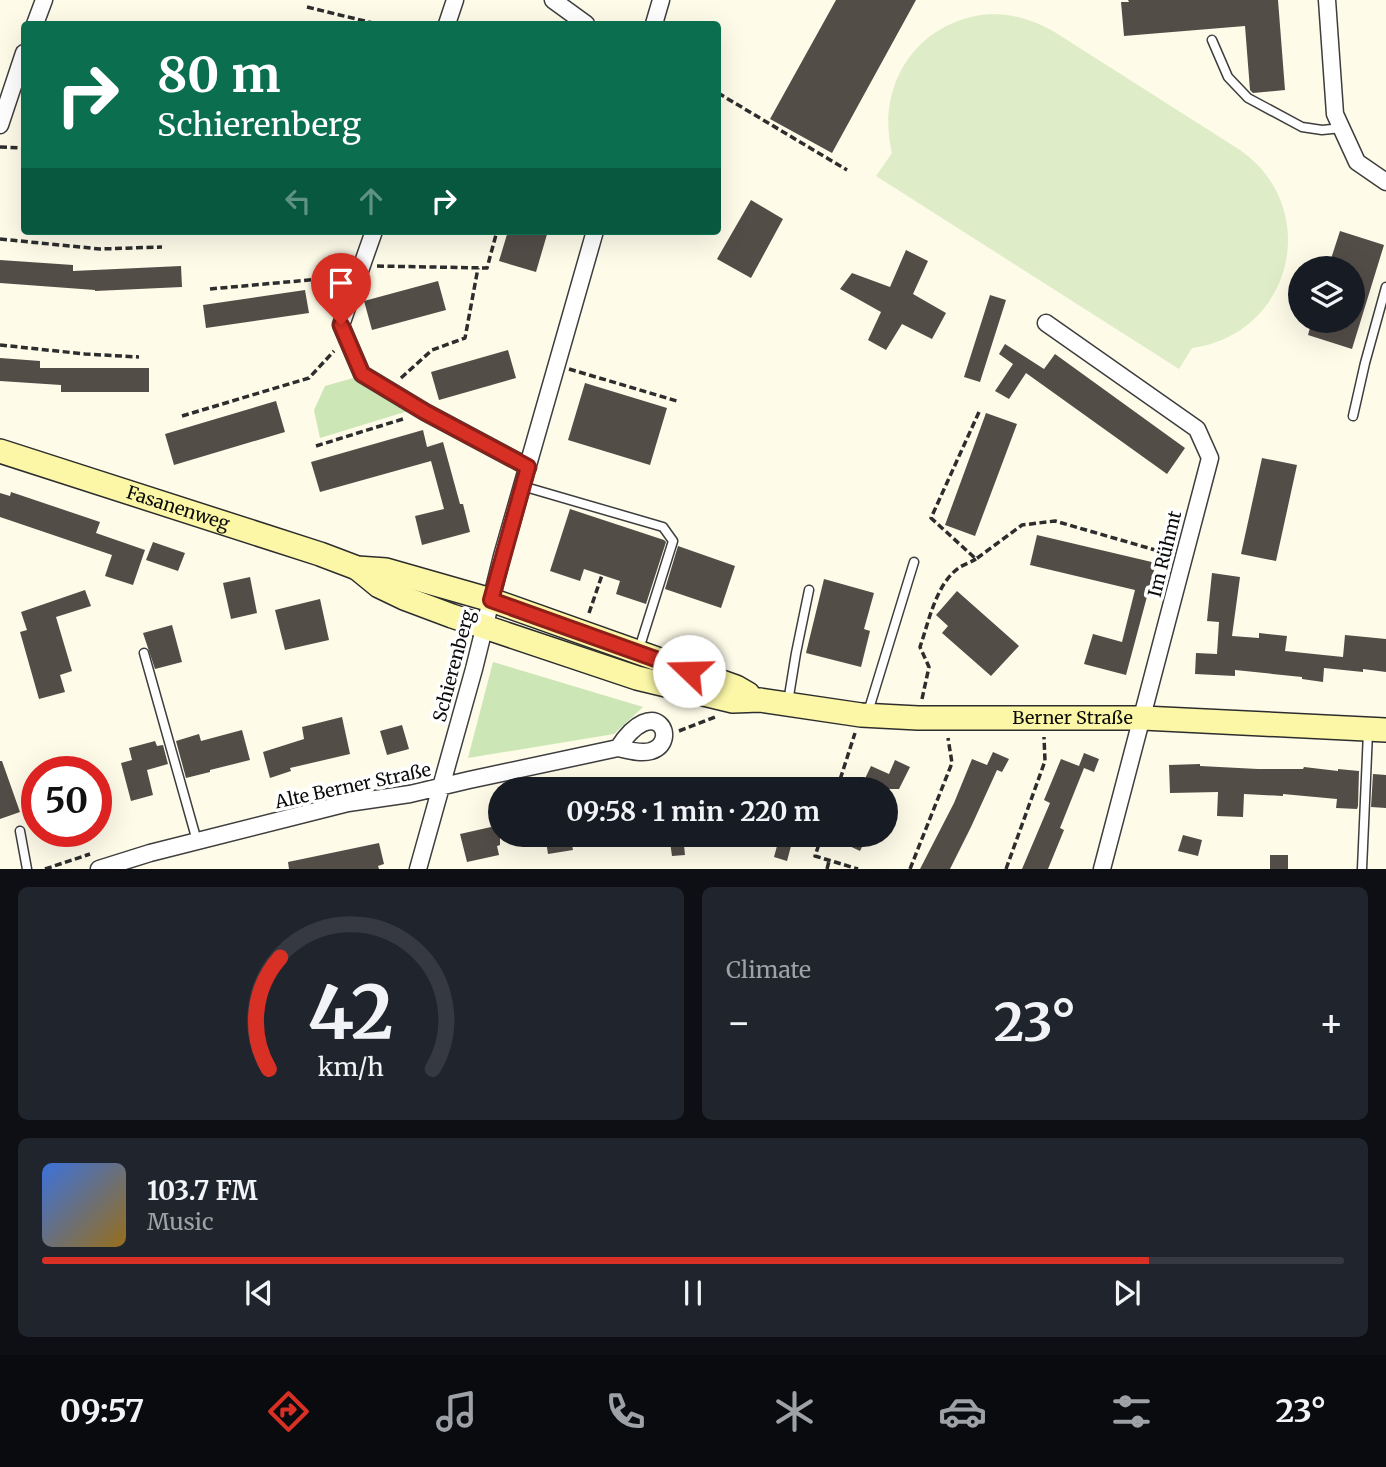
<!DOCTYPE html>
<meta charset="utf-8">
<style>
body{margin:0;font-family:Merriweather,serif;background:#20242c;color:#f1f3f6;height:100vh;display:flex;flex-direction:column;font-size:26px;white-space:nowrap}
*{box-sizing:border-box;margin:0}
p{font-size:23px;color:#9ea1a6}
.icon{flex:none;width:38px;height:38px;fill:none;stroke:currentColor;stroke-width:2;stroke-linecap:round;stroke-linejoin:round}
.map{position:relative;height:869px;overflow:hidden}
.details{display:flex;flex-direction:column;gap:18px;padding:18px;background:#0d0f14;flex:1}
.details>*{flex:none}
.banner{position:absolute;left:21px;top:21px;width:700px;height:214px;border-radius:7px;box-shadow:0 7px 28px #0002;background:#0b6e4f;color:#fff;overflow:hidden}
.fabs{position:absolute;left:1288px;top:256px;display:grid;gap:14px}
.fabs a{display:grid;place-items:center;width:77px;height:77px;border-radius:50%;background:#171b24;box-shadow:0 7px 28px #0002;font-size:35px}
.speed{position:absolute;left:21px;top:756px;display:flex;gap:14px;font-size:35px;font-weight:700;text-align:center}
.speed>*{display:grid;place-content:center;width:91px;height:91px;border-radius:50%;background:#171b24;box-shadow:0 7px 28px #0002;line-height:1}
.speed .limit{border:10px solid #d22;background:#fff;color:#111}
.pin{position:absolute;display:grid;place-items:center;width:60px;height:60px;color:#fff;margin:-72px -30px;border-radius:50% 50% 50% 0;rotate:-45deg;box-shadow:0 0 7px #0007}
.pin .icon{rotate:45deg}
.me{position:absolute;width:77px;margin:-38px;rotate:291deg;stroke-linejoin:round;filter:drop-shadow(0 0 5px #0008)}
.turn{display:flex;align-items:center;gap:24px;height:147px;padding:0 21px;font-size:32px}
.turn .icon{width:91px;height:91px;stroke-width:2.5}
.turn b{display:block;font-size:49px;line-height:60px}
.lanes{display:flex;align-items:center;height:66px;padding:0 21px;background:#0003;justify-content:center;gap:35px;direction:ltr}
.lanes .off{opacity:.35}
.big{font-size:52px;font-weight:700;line-height:1.1}
.details .widget{flex:1;display:flex;flex-direction:column;justify-content:center;gap:10px;min-width:0;padding:0 24px;border-radius:10px;background:#20242c}
.details .dial{align-items:center;gap:0}
.dial svg{height:182px;overflow:visible;fill:none;stroke:#363941;stroke-width:7;stroke-linecap:round;text-anchor:middle}
.dial text{fill:#f1f3f6;stroke:none}
.song{display:flex;align-items:center;gap:21px}
.cover{width:84px;height:84px;border-radius:10px;background:linear-gradient(135deg,hsl(220 70% 55%),hsl(40 70% 35%))}
.played{height:7px;border-radius:4px;background:linear-gradient(90deg,#d93025 85%,#363941 85%)}
.keys{display:flex;justify-content:space-around;direction:ltr}
.heat{display:flex;justify-content:space-between;align-items:center;font-size:38px;direction:ltr}
.details .tiles{flex:1;display:grid;gap:18px;grid-template-columns:1fr 1fr}
.widget:last-child{grid-column:span 2}
.trip{position:absolute;left:488px;top:777px;width:410px;height:70px;border-radius:35px;background:#171b24;box-shadow:0 7px 28px #0002;font-weight:700;line-height:70px;text-align:center}
.dock{display:flex;height:112px;justify-content:space-around;align-items:center;background:#090b0e;color:#9ea1a6}
.dock .icon{width:49px;height:49px}
.dock .current{color:#d93025}
.dock b{font-size:32px;color:#f1f3f6}
.map>svg:first-child{display:block}
.green{fill:#cce6b5}
.pitch{fill:#deedc7}
.building{fill:#534d48}
.lines{fill:none;stroke-linecap:round;stroke-linejoin:round}
.lane-casing{stroke:#3e3e3e;stroke-width:11}
.street-casing{stroke:#3e3e3e;stroke-width:19}
.secondary-casing{stroke:#2d2d2d;stroke-width:26}
.path{stroke:#2d2d2d;stroke-width:3.5;stroke-dasharray:7 3.5;stroke-linecap:butt}
.lane{stroke:#fff;stroke-width:8}
.street{stroke:#fff;stroke-width:16}
.secondary{stroke:#fbf7a7;stroke-width:23}
.route-casing{stroke:#8d1f18;stroke-width:18}
.route{stroke:#d93025;stroke-width:12}
.labels{text-anchor:middle;stroke-width:7;stroke-linejoin:round;paint-order:stroke}
.street-label{font-size:18px;fill:#0b0b0b;stroke:#fff}
</style>
<div class="map">
<svg width="1386" height="869" viewBox="0 0 1386 869">
<rect width="100%" height="100%" fill="#fefbe9"/>
<!-- green -->
<path class="green" d="M 357,377 L 408,411 L 320,438 L 314,410 L 325,386 Z
M 493,662 L 643,707 L 614,734 L 468,758 Z"/>
<!-- pitch -->
<path class="pitch" d="M 991,14 C 1014,14 1033,20 1053,31 L 1240,150 C 1323,208 1293,334 1192,348 L 1179,369 L 876,176 L 892,153 C 875,83 919,19 991,14 Z"/>
<!-- building -->
<path class="building" d="M 836,0 L 916,0 L 832,153 L 770,119 Z
M 1128,0 L 1278,0 L 1285,90 L 1253,93 L 1250,90 L 1245,26 L 1124,36 L 1121,2 L 1129,2 Z
M 751,200 L 783,219 L 751,278 L 717,259 Z
M 508,231 L 548,231 L 536,272 L 499,261 Z
M 1340,231 L 1384,245 L 1352,349 L 1308,335 L 1312,320 L 1353,320 L 1353,268 L 1328,268 Z
M 906,250 L 928,261 L 913,294 L 946,313 L 932,339 L 902,324 L 886,350 L 868,340 L 881,312 L 840,289 L 852,273 L 890,287 Z
M 0,260 L 73,265 L 73,271 L 181,266 L 182,287 L 95,291 L 95,290 L 0,283 Z
M 438,281 L 446,310 L 372,330 L 364,301 Z
M 305,290 L 309,313 L 206,328 L 203,305 Z
M 990,295 L 1006,300 L 980,382 L 964,377 Z
M 1005,344 L 1044,369 L 1055,354 L 1185,448 L 1167,474 L 1026,373 L 1009,399 L 995,391 L 1013,364 L 999,354 Z
M 508,350 L 516,378 L 439,400 L 431,372 Z
M 0,358 L 40,361 L 40,368 L 149,368 L 149,392 L 61,392 L 61,385 L 0,381 Z
M 585,383 L 667,408 L 650,465 L 568,440 Z
M 276,401 L 285,432 L 174,465 L 165,434 Z
M 986,413 L 1017,424 L 975,536 L 945,525 Z
M 423,430 L 427,447 L 443,442 L 460,504 L 463,504 L 470,532 L 422,545 L 415,516 L 444,509 L 431,461 L 320,492 L 311,462 Z
M 1262,458 L 1297,465 L 1276,561 L 1241,554 Z
M 11,492 L 100,522 L 96,533 L 145,550 L 133,585 L 105,576 L 112,555 L 0,517 L 0,493 L 10,496 Z
M 570,509 L 664,540 L 666,542 L 646,604 L 616,594 L 620,581 L 584,569 L 580,581 L 550,571 Z
M 1037,535 L 1156,563 L 1126,675 L 1084,664 L 1093,634 L 1122,642 L 1135,590 L 1030,565 Z
M 153,542 L 185,553 L 178,571 L 146,560 Z
M 678,546 L 735,566 L 721,608 L 665,589 Z
M 1212,573 L 1240,577 L 1232,636 L 1259,638 L 1259,633 L 1287,636 L 1285,651 L 1343,657 L 1345,635 L 1386,639 L 1386,672 L 1363,669 L 1363,672 L 1324,668 L 1323,682 L 1302,679 L 1302,677 L 1235,670 L 1235,676 L 1195,674 L 1196,653 L 1217,654 L 1219,622 L 1207,621 Z
M 250,577 L 257,613 L 231,619 L 223,583 Z
M 824,579 L 874,593 L 864,629 L 870,631 L 861,667 L 806,653 Z
M 85,590 L 91,606 L 56,617 L 72,671 L 60,675 L 65,692 L 39,699 L 20,632 L 27,630 L 21,612 Z
M 957,591 L 1019,646 L 991,676 L 942,633 L 948,626 L 936,615 Z
M 320,599 L 329,640 L 285,650 L 275,610 Z
M 172,625 L 182,662 L 155,669 L 143,633 Z
M 342,717 L 350,754 L 290,768 L 291,771 L 270,778 L 263,752 L 304,739 L 302,727 Z
M 402,725 L 409,749 L 387,755 L 380,731 Z
M 242,730 L 250,760 L 210,770 L 210,772 L 186,778 L 176,741 L 199,734 L 201,741 Z
M 155,741 L 157,746 L 163,745 L 168,764 L 147,770 L 153,795 L 131,801 L 121,763 L 132,760 L 129,748 Z
M 993,752 L 1009,759 L 1002,772 L 997,770 L 971,827 L 950,869 L 920,869 L 954,803 L 972,759 L 987,765 Z
M 1084,753 L 1099,759 L 1094,772 L 1084,768 L 1060,828 L 1064,830 L 1048,869 L 1022,869 L 1050,803 L 1044,800 L 1061,759 L 1079,766 Z
M 895,760 L 910,767 L 899,789 L 860,789 L 871,766 L 889,774 Z
M 0,761 L 2,761 L 20,812 L 0,819 Z
M 1200,764 L 1200,766 L 1258,769 L 1303,769 L 1304,767 L 1338,771 L 1338,769 L 1359,771 L 1358,806 L 1357,809 L 1336,808 L 1337,799 L 1283,794 L 1283,796 L 1244,794 L 1243,817 L 1217,816 L 1218,792 L 1170,793 L 1169,765 Z
M 1373,774 L 1386,775 L 1386,808 L 1371,807 Z
M 500,825 L 500,845 L 497,846 L 499,855 L 467,862 L 460,834 Z
M 545,835 L 570,835 L 573,850 L 548,854 Z
M 669,835 L 683,835 L 685,855 L 672,856 Z
M 780,835 L 794,835 L 787,861 L 774,857 Z
M 826,835 L 868,835 L 860,851 Z
M 1183,835 L 1202,840 L 1198,856 L 1178,851 Z
M 379,843 L 384,864 L 378,866 L 379,869 L 289,869 L 288,862 Z
M 1270,855 L 1288,855 L 1288,869 L 1270,869 Z"/>
<g class="lines">
<defs>
<path id="lane" d="M 1212,40 L 1228,77 L 1248,98 L 1302,127 L 1322,130 L 1342,128
M 1353,416 L 1365,363 L 1386,287
M 522,486 L 663,527 L 673,541 L 639,649
M 144,653 L 197,841
M 788,702 L 796,653 L 809,590
M 868,712 L 914,562
M 20,831 L 27,869
M 1362,869 L 1368,732"/>
<path id="street" d="M 553,0 L 586,24
M 1327,0 L 1335,114 L 1357,162 L 1386,182
M 35,24 L 44,0
M 447,24 L 455,0
M 654,24 L 661,0
M 0,125 L 24,53
M 374,231 L 341,325 L 362,374 L 425,412 L 528,467
M 1046,323 L 1197,429 L 1210,458 L 1102,869
M 99,869 L 150,853 L 348,803 L 410,794 L 469,780 L 618,748 C 628,750 641,754 651,751 C 681,741 655,691 618,748
M 418,869 L 474,669 L 502,556 L 595,231"/>
<g id="secondary">
<path id="s1" d="M 0,451 L 320,554 L 357,568 L 386,570 L 491,600 L 736,687 L 748,694"/>
<path id="s2" d="M 357,568 L 379,586 L 404,598 L 452,616 L 637,678 L 733,701 L 760,700 L 861,715 L 918,718 L 1143,718 L 1386,730"/>
</g>
</defs>
<!-- lane casing -->
<use href="#lane" class="lane-casing"/>
<!-- street casing -->
<use href="#street" class="street-casing"/>
<!-- secondary casing -->
<use href="#secondary" class="secondary-casing"/>
<!-- path -->
<path class="path" d="M 307,7 L 377,24
M 718,93 L 847,170
M 0,147 L 24,148
M 0,239 L 100,249 L 162,247
M 377,266 L 487,268 L 497,231
M 210,289 L 342,277
M 0,345 L 85,354 L 139,357
M 569,369 L 677,401
M 401,378 L 432,350 L 465,338 L 478,268
M 979,412 L 931,518 L 976,559 L 1022,525 L 1055,521 L 1169,554
M 182,416 L 309,378 L 334,351
M 316,446 L 406,418
M 589,613 L 602,575
M 922,699 L 929,667 L 920,647 C 929,621 936,583 960,567 C 965,564 971,562 976,559
M 679,731 L 715,717
M 837,789 L 855,733
M 822,835 L 815,856 L 858,869
M 45,869 L 90,854
M 827,869 L 829,861
M 910,869 L 952,763 L 948,738
M 1006,869 L 1045,761 L 1044,737"/>
<!-- lane -->
<use href="#lane" class="lane"/>
<!-- street -->
<use href="#street" class="street"/>
<!-- secondary -->
<use href="#secondary" class="secondary"/>
</g>
<g class="lines">
<defs>
<path id="route" d="M 341,325 L 362,374 L 425,412 L 528,467 L 491,600 L 689,671"/>
</defs>
<!-- route casing -->
<use href="#route" class="route-casing"/>
<!-- route -->
<use href="#route" class="route"/>
</g>
<g class="labels">
<!-- street labels -->
<g class="street-label">
<text dy="6" stroke="none"><textPath href="#s1" startOffset="187">Fasanenweg</textPath></text>
<text transform="translate(1165 554) rotate(-76)" y="6">Im Rühmt</text>
<text transform="translate(454 666) rotate(-75)" y="6">Schierenberg</text>
<text dy="6" stroke="none"><textPath href="#s2" startOffset="742">Berner Straße</textPath></text>
<text transform="translate(353 786) rotate(-12)" y="6">Alte Berner Straße</text>
</g>
</g>
</svg>
<div class="fabs">
<a><svg class="icon" aria-label="layers" viewBox="0 0 24 24"><path d="M12 4l9 5-9 5-9-5zM3 14l9 5 9-5"/></svg></a>
</div>
<div class="speed"><div class="limit">50</div></div>
<div class="pin" style="left:341px;top:325px;background:#d93025"><svg class="icon" aria-label="arrive" viewBox="0 0 24 24"><path d="M6 21V4h12l-3 4 3 4H6"/></svg></div>
<svg class="me" style="left:689px;top:671px" viewBox="-20 -20 40 40"><circle r="19" fill="#fff"/><path d="M0-13L10 11 0 6-10 11z" fill="#d93025"/></svg>
<div class="trip">09:58 · 1 min · 220 m</div>
<div class="banner">
<div class="turn"><svg class="icon" aria-label="right" viewBox="0 0 24 24"><path d="M7 20v-9h11M14 6l5 5-5 5"/></svg><div><b>80 m</b>Schierenberg</div></div>
<div class="lanes"><svg class="icon off" aria-label="left" viewBox="0 0 24 24"><path d="M17 20v-9H6M10 6l-5 5 5 5"/></svg><svg class="icon off" aria-label="ahead" viewBox="0 0 24 24"><path d="M12 20V5M6 11l6-6 6 6"/></svg><svg class="icon" aria-label="right" viewBox="0 0 24 24"><path d="M7 20v-9h11M14 6l5 5-5 5"/></svg></div>
</div>
</div>
<section class="details">
<div class="tiles">
<div class="widget dial"><svg viewBox="0 0 100 80">
<path d="M14 69A42 42 0 1 1 86 69"/>
<path d="M14 69A42 42 0 0 1 19 20" stroke="#d93025"/>
<text x="50" y="56" font-size="32" font-weight="700">42</text>
<text x="50" y="72" font-size="11">km/h</text>
</svg></div>
<div class="widget"><p>Climate</p>
<div class="heat"><a>−</a><b class="big">23°</b><a>+</a></div>
</div>
<div class="widget">
<div class="song"><i class="cover"></i><div><b>103.7 FM</b><p>Music</p></div></div>
<div class="played"></div>
<div class="keys"><svg class="icon" aria-label="previous" viewBox="0 0 24 24"><path d="M18 5L8 12l10 7zM5 5v14"/></svg><svg class="icon" aria-label="pause" viewBox="0 0 24 24"><path d="M8 5v14M16 5v14"/></svg><svg class="icon" aria-label="next" viewBox="0 0 24 24"><path d="M6 5l10 7-10 7zM19 5v14"/></svg></div>
</div>
</div>
</section>
<nav class="dock">
<b>09:57</b>
<svg class="icon current" aria-label="directions" viewBox="0 0 24 24"><path d="M12 3l9 9-9 9-9-9zM9 14v-3h6M13 9l2 2-2 2"/></svg>
<svg class="icon" aria-label="music" viewBox="0 0 24 24"><path d="M9 18V5l10-2v13"/><circle cx="6" cy="18" r="3"/><circle cx="16" cy="16" r="3"/></svg>
<svg class="icon" aria-label="phone" viewBox="0 0 24 24"><path d="M5 4h4l2 5-3 2q2 4 5 5l2-3 5 2v4C11 20 4 13 5 4z"/></svg>
<svg class="icon" aria-label="climate" viewBox="0 0 24 24"><path d="M12 3v18M4 7l16 10M4 17L20 7"/></svg>
<svg class="icon" aria-label="car" viewBox="0 0 24 24"><path d="M5 17H2v-5l4-1 3-4h7l3 4 3 1v5h-3M9 17h6M6 11h13"/><circle cx="7" cy="17" r="2"/><circle cx="17" cy="17" r="2"/></svg>
<svg class="icon" aria-label="filters" viewBox="0 0 24 24"><path d="M4 7h16M4 17h16"/><circle cx="9" cy="7" r="2"/><circle cx="15" cy="17" r="2"/></svg>
<b>23°</b>
</nav>
